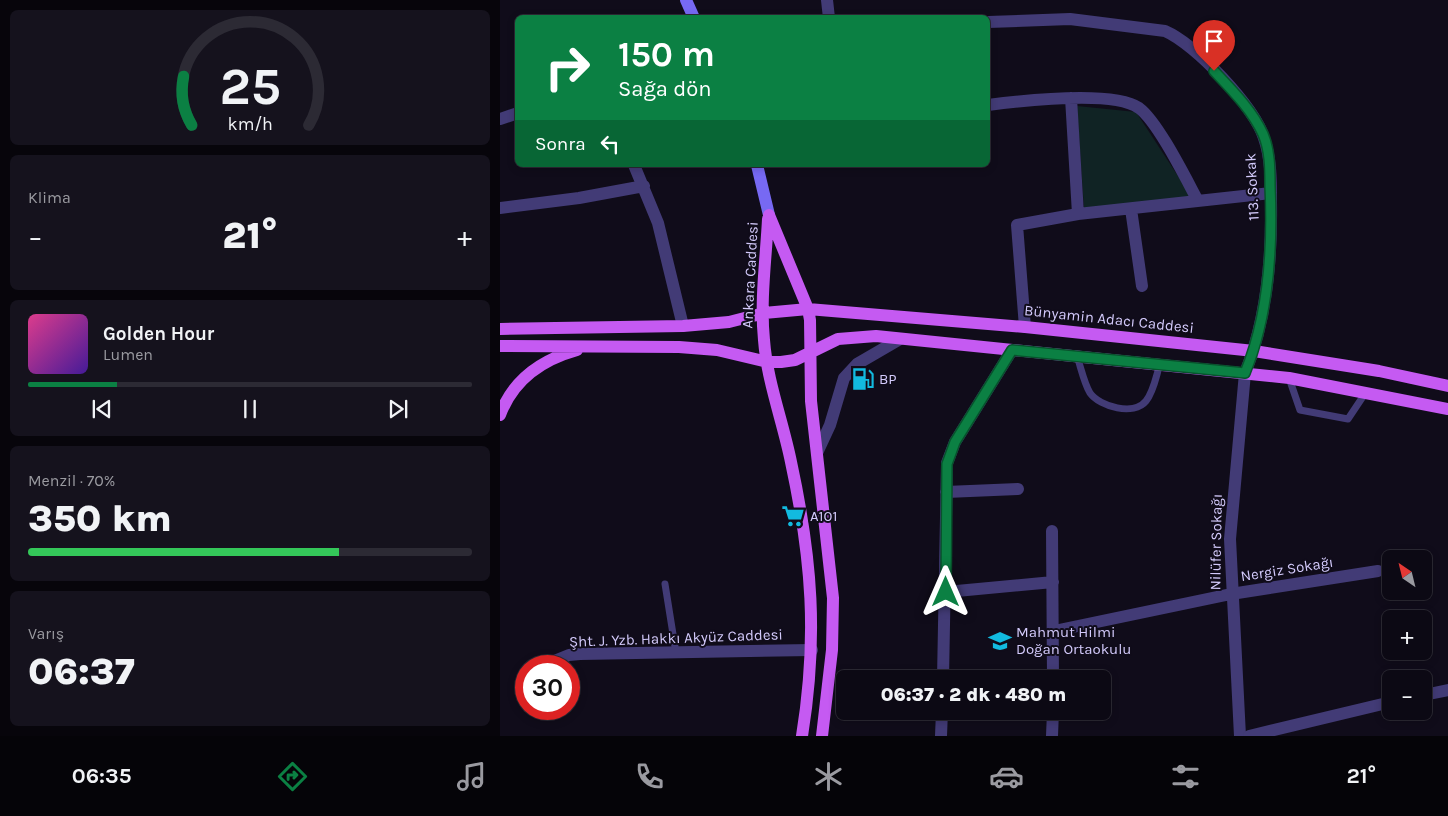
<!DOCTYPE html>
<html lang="tr">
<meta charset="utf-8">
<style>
body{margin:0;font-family:Karla,sans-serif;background:#15121d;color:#f1f3f6;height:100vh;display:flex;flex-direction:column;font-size:19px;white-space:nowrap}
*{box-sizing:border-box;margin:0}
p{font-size:16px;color:#9a9aa0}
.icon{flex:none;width:28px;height:28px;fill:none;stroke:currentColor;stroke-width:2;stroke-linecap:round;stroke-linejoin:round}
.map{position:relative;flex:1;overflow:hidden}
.details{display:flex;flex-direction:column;gap:10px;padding:10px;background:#07050b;width:500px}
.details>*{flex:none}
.hud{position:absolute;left:15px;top:15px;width:475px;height:152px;border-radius:8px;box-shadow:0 2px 8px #0003,0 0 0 1px #2c2a34;background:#0b8043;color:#fff;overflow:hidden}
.needle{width:32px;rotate:325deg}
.controls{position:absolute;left:882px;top:550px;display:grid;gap:10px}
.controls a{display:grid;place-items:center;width:50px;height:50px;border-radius:8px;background:#0c0914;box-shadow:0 2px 8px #0003,0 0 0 1px #2c2a34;font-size:25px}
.speed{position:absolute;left:15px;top:655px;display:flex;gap:10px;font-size:25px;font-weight:700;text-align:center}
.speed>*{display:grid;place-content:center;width:65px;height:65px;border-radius:50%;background:#0c0914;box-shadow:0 2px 8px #0003,0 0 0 1px #2c2a34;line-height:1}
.speed .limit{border:8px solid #d22;background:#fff;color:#111}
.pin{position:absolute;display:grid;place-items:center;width:42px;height:42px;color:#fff;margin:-51px -21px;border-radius:50% 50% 50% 0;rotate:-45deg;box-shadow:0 0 5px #0007}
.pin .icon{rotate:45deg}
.me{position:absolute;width:55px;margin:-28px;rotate:0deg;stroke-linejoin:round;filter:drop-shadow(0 0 4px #0008)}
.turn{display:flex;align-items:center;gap:18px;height:105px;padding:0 20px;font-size:22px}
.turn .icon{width:65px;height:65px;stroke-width:2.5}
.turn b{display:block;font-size:35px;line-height:42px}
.then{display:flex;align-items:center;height:48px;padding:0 20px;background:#0003;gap:10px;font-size:19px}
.big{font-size:38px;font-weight:800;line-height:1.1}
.details .card{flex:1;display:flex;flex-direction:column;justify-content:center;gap:8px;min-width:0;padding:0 18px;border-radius:8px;background:#15121d}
.details .dial{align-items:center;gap:0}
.dial svg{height:130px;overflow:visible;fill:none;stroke:#2c2a34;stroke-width:7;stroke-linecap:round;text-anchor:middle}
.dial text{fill:#f1f3f6;stroke:none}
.song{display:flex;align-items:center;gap:15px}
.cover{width:60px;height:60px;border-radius:8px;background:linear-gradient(135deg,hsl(330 70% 55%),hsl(260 70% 35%))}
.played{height:5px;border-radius:2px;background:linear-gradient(90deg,#0b8043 20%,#2c2a34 20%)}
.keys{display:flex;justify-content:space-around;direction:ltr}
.heat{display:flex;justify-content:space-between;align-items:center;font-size:28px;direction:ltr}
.charge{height:8px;border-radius:4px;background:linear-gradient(90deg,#34c759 70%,#2c2a34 0)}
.trip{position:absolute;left:336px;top:670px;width:275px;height:50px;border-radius:8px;background:#0c0914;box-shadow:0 2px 8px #0003,0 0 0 1px #2c2a34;font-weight:800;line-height:50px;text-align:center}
.tab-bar{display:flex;height:80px;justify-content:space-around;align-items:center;background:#050408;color:#9a9aa0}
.tab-bar .icon{width:35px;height:35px}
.tab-bar .current{color:#0b8043}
.tab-bar b{font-size:22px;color:#f1f3f6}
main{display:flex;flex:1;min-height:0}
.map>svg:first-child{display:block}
.green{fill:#102324}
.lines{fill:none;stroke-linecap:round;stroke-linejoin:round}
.service{stroke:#423b76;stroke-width:7}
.minor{stroke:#423b76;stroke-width:12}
.tertiary{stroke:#423b76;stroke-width:12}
.secondary{stroke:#7769f3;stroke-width:12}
.primary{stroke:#c55af2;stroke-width:12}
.route-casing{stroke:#07532c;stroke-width:12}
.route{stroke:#0b8043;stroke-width:9}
.labels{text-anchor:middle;stroke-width:4;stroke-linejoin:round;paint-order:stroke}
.street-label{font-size:15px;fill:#d3cafb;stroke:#100c1a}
.poi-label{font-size:15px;fill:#d3cafb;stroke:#100c1a;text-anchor:start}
</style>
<main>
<section class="details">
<div class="card dial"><svg viewBox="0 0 100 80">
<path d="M14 69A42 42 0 1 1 86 69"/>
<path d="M14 69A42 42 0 0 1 9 39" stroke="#0b8043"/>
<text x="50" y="56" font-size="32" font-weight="700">25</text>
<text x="50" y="72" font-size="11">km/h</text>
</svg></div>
<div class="card"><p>Klima</p>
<div class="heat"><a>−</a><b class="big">21°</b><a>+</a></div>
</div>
<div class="card">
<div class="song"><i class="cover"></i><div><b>Golden Hour</b><p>Lumen</p></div></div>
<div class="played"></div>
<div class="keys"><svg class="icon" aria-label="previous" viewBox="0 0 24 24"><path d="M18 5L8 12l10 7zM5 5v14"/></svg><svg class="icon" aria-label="pause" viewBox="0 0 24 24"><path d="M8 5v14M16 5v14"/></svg><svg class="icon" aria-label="next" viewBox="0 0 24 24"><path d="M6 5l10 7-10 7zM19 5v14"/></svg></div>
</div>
<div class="card"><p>Menzil · 70%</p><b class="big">350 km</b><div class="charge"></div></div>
<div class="card"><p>Varış</p><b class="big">06:37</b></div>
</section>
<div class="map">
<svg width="948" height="736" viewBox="0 0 948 736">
<rect width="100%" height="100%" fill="#100c1a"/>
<!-- green -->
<path class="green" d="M 577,106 L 636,112 L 693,199 L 584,209 Z"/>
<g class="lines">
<!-- service -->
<path class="service" d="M 577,356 C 581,368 584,383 590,393 C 600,407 634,416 646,401 C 654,391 656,376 660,364
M 789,378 L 800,410 L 848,419 L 866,392
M 165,584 L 176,653"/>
<!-- minor -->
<path class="minor" d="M 327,0 L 329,18
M 488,22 L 570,19 L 665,31 C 695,44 754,106 764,138 C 771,158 771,181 771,202 C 772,260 767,319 745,373 L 730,539 L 740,736
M 571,98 L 578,214
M 488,105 C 520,101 613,90 639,108 C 658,122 686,179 698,201
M 0,119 L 18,113
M 134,165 L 158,223 L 183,326
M 0,208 L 79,198 L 144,186
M 631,209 L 642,286
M 525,327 L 517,225 L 578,214 L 771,193
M 317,453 L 330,425 L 344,378 L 357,364 L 400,339
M 446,492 L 518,489
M 552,531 L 553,679
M 446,592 L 553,582
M 554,631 L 731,594 L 878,571
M 42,666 L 69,655 L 80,654 L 312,650
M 443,679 L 447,463 L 455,442 L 512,350
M 441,736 L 442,711
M 552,736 L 553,711"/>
<!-- tertiary -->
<path class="tertiary" d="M 924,695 L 948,690
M 749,736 L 891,702"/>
<!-- secondary -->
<path class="secondary" d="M 186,0 L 194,18
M 257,165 L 269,215"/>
<!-- primary -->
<path class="primary" d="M 269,215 L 308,309 L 310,320 L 311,401 L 333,598 L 332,650 L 322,736
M 268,219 C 266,259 260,300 264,340 C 267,381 283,422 291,462 C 312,559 318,637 302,736
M 0,329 L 183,326 L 229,322 L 264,313 L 308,309 L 525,327 L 754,351 L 879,371 L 948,386
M 0,346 L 179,347 L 217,350 L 268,362 L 281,362 L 295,360 L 338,339 L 376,336 L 789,378 L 948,409
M 0,415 C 13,380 41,360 77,350"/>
</g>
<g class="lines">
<defs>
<path id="route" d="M 446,592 L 447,464 L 455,442 L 512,350 L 745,373 C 769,315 773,249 770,186 C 770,169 770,150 763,134 C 752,110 732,90 714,71"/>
</defs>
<!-- route casing -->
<use href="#route" class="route-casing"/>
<!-- route -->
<use href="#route" class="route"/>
</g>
<!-- icons -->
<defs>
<symbol id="fuel-bare" viewBox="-9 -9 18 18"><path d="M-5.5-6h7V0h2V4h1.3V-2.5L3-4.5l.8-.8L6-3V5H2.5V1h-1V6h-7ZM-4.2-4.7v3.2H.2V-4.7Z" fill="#12badf" stroke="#100c1a" stroke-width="2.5" paint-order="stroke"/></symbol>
<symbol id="supermarket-bare" viewBox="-9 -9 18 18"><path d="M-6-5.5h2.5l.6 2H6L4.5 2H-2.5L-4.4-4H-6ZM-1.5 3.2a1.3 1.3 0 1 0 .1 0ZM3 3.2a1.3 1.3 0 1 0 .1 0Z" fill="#12badf" stroke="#100c1a" stroke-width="2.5" paint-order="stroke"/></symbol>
<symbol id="school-bare" viewBox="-9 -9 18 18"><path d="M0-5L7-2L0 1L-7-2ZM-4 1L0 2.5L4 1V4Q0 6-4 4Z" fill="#12badf" stroke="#100c1a" stroke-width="2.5" paint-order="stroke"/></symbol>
</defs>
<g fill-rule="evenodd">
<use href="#fuel-bare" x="347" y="363" width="32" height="32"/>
<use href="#supermarket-bare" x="277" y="500" width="32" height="32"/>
<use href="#school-bare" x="484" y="625" width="32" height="32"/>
</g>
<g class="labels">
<!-- street labels -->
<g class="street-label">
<text transform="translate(752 187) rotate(-93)" y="5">113. Sokak</text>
<text transform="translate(250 275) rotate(-87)" y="5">Ankara Caddesi</text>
<text transform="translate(609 319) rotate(6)" y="5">Bünyamin Adacı Caddesi</text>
<text transform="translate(716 542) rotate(-89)" y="5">Nilüfer Sokağı</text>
<text transform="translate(787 569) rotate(-9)" y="5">Nergiz Sokağı</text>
<text transform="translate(176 638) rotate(-2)" y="5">Şht. J. Yzb. Hakkı Akyüz Caddesi</text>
</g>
<!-- poi labels -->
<g class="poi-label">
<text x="379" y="384">BP</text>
<text x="310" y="521">A101</text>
<text x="516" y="637">Mahmut Hilmi<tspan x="516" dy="17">Doğan Ortaokulu</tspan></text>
</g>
</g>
</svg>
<div class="controls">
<a><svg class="needle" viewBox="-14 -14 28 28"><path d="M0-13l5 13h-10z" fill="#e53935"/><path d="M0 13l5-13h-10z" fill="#9a9aa0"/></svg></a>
<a>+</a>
<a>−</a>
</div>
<div class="speed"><div class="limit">30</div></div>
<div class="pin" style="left:714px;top:71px;background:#d93025"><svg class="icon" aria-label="arrive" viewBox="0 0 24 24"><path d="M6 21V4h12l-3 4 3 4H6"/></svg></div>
<svg class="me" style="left:446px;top:592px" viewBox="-20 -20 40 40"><path d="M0-17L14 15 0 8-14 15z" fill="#0b8043" stroke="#fff" stroke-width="4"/></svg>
<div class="trip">06:37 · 2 dk · 480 m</div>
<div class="hud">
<div class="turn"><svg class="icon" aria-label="right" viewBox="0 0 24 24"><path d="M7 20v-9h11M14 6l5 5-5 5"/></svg><div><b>150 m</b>Sağa dön</div></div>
<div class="then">Sonra<svg class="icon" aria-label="left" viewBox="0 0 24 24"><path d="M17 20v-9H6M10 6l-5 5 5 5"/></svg></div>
</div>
</div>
</main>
<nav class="tab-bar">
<b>06:35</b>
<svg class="icon current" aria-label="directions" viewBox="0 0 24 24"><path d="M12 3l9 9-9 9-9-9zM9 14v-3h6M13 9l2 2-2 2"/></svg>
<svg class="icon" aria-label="music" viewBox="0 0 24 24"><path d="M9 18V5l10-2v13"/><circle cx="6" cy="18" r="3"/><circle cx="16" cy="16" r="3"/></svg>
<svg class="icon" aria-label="phone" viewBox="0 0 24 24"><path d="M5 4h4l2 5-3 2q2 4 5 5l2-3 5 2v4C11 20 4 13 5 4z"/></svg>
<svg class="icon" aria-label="climate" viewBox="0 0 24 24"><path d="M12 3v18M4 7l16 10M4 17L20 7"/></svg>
<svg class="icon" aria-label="car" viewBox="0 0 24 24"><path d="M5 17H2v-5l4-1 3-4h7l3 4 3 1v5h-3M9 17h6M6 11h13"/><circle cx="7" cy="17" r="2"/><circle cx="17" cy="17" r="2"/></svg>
<svg class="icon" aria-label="filters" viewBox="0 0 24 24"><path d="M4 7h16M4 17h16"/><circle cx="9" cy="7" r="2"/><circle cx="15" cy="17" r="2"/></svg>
<b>21°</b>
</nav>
